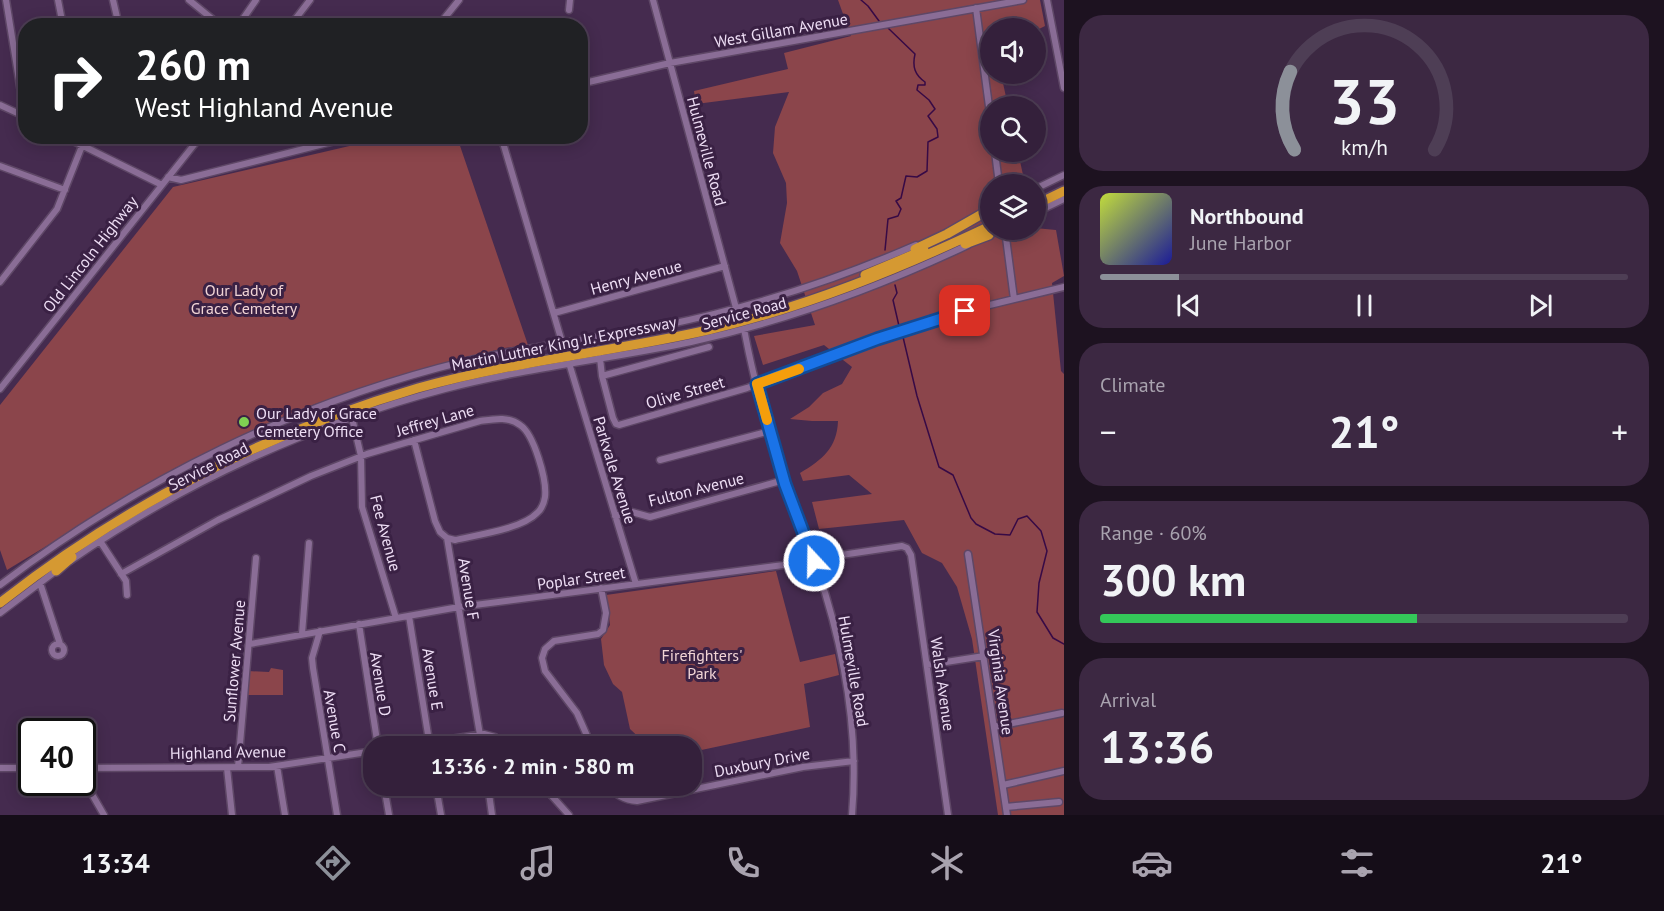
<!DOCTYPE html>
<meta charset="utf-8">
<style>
body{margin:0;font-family:"PT Sans",sans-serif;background:#3c2842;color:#f1f3f6;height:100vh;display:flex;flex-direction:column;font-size:22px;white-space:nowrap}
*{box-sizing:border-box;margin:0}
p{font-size:20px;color:#a9a3af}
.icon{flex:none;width:33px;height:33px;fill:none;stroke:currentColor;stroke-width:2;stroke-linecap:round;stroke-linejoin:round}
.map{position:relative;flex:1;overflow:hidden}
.panel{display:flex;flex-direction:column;gap:15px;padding:15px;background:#1d1220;width:600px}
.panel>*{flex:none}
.guide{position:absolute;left:18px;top:18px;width:570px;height:126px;border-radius:24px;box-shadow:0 3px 15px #0003,0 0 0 2px #4e3e55;background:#202124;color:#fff;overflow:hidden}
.controls{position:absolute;left:980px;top:18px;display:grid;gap:12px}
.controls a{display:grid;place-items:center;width:66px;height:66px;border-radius:50%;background:#34203b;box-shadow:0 3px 15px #0003,0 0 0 2px #4e3e55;font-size:30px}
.speed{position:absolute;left:18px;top:718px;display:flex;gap:12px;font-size:30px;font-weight:700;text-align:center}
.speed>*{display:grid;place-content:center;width:78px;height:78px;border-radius:50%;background:#34203b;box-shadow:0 3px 15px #0003,0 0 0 2px #4e3e55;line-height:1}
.speed .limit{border:3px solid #111;border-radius:9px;background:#fff;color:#111}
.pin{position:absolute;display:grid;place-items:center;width:51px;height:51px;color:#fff;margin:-26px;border-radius:12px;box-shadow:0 3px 9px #0006}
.me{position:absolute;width:66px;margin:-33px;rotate:339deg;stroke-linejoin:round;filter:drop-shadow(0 0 4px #0008)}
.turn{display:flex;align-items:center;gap:21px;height:126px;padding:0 18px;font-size:27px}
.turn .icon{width:78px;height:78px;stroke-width:2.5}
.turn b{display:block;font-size:42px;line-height:51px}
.big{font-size:45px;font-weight:800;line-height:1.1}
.panel .widget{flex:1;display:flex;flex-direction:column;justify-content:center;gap:9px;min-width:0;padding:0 21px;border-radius:24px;background:#3c2842}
.panel .dial{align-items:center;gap:0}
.dial svg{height:156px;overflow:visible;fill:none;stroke:#4e3e55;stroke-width:7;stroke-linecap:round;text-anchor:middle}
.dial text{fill:#f1f3f6;stroke:none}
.song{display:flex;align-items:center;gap:18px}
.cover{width:72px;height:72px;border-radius:9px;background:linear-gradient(135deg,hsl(70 70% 55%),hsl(240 70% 35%))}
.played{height:6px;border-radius:3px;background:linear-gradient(90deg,#8c9099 15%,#4e3e55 15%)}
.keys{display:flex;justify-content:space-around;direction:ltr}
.heat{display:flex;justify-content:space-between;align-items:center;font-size:33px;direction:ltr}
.charge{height:9px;border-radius:4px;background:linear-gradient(90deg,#34c759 60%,#4e3e55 0)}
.trip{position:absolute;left:363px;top:736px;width:339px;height:60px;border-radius:24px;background:#34203b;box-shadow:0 3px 15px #0003,0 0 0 2px #4e3e55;font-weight:800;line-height:60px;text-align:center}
.dock{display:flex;height:96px;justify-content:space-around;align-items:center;background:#150d18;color:#a9a3af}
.dock .icon{width:42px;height:42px}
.dock .current{color:#8c9099}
.dock b{font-size:27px;color:#f1f3f6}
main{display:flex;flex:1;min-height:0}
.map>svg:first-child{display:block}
.green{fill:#8b454b}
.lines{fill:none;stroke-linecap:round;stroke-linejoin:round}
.stream{stroke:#370a46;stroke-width:1.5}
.minor-casing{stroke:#5e4766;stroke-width:9}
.highway-casing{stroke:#5e4766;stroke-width:12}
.minor{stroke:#8a6d96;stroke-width:6}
.highway{stroke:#d59932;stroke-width:9}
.route-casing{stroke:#114b97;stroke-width:15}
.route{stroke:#1a73e8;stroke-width:10}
.slow{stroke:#f59e0b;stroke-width:10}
.poi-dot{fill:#7fd052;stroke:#3a2144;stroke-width:2}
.labels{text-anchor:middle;stroke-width:6;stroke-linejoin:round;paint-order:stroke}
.street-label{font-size:16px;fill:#eedef5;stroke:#3a2144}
.park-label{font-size:16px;fill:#f1d4d5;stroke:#3a2144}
.poi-label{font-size:16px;fill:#eedef5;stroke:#3a2144;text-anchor:start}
</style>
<main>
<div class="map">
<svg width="1064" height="815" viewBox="0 0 1064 815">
<rect width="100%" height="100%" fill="#452b4f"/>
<!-- green -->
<path class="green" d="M 838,0 L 1040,0 L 1045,26 L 1035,31 L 1035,28 L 990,28 L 990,74 L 1001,74 L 1008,106 L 990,106 L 990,152 L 1018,152 L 1025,184 L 990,184 L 990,230 L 1035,230 L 1035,228 L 1056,230 L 1064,276 L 1052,283 L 1061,371 L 1064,374 L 1064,815 L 998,815 L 972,639 L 957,587 L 942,563 L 922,553 L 904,520 L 819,529 L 812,502 L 872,494 L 849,475 L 803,481 L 800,473 C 822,460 837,448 838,421 L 812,421 L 790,419 L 809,407 L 823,393 L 842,384 L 852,367 L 824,345 L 763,365 L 754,336 L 815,325 L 797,271 L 780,243 L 787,203 L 786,183 L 773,153 L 775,127 L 789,92 L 696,104 L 694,91 L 788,69 L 784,53 L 851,36 Z
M 388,137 L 457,137 L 528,345 L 504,348 L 416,371 L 315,404 L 175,468 L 7,570 L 0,550 L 0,405 L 173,187 Z
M 776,571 L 800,662 L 835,654 L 839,675 L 804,684 L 810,727 L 692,752 L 692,747 L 649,747 L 630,729 L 622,692 L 613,684 L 604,665 L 601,639 L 610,625 L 606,595 Z
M 271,668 L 283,670 L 283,695 L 246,695 L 248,671 L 269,672 Z"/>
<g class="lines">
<!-- stream -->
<path class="stream" d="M 861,0 L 868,6 L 879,21
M 885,250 L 888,219 L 898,216 L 901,209 L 896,201 L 901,198 L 906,176 L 917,177 L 927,171 L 928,142 L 938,137 L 937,129 L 928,116 L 935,109 L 929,100 L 917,90 L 918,85 L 925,85 L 925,82 C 915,75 912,67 915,54 L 888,28
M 895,285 L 897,293 L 893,300 L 899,326
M 903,337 L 917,396 L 939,467 L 953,475 L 971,518 L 976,524 L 995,534 L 1010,535 L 1018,519 L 1027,516 L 1041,531 L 1047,551 L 1039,583 L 1037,612 L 1053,638 L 1064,644"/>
<defs>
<path id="minor" d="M 6,0 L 25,117
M 58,0 L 63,26
M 113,0 L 119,26
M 189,0 L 221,26
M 653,0 L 736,308
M 1047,0 L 1064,88
M 976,8 L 990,114
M 569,10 L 570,0
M 238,26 L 256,0
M 290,26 L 310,0
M 438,26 L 459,0
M 580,84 L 670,63 L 1023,0
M 0,105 L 26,117
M 63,136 L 162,185
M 501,136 L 562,342
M 995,152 L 999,184
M 0,166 L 65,190
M 168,177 L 181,180 L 355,136
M 1035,189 L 1064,175
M 1035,213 L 1064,199
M 1005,230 L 1014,299
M 988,235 L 1001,230
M 0,282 L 57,209 L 82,146 L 82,136
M 554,313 L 725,266
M 744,329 C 754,382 769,436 786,487 C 796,515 808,541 817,568 C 844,647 859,732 852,815
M 600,358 L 602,376 L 613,418 L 616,424 L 619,425 L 747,388 L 916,326 L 965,311 L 1064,287
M 569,363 L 636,584
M 602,376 L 709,347
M 0,389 L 201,136
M 352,418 L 361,456 L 362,507 L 396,618
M 414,440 L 435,521 L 440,532 L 447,538 L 482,747
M 660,460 L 770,431
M 615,516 L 632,512 L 650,517 L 784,480
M 100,541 L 126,581 L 127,595
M 968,554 L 1007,815
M 70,561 C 183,483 312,424 445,389 C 526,368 609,359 691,342 C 787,321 879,287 968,245
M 121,574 L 218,520 L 311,476 L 367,454 L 480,421 C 494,419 508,416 520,425 C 534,434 547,480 545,497 C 544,503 542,509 537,513 C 522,529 477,535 455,540 L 447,538
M 40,583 L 60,644
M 0,585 C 138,480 297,402 466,361 C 532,346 600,338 666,325 C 752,307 836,280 916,245
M 0,613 L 57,570
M 409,616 L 430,747
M 359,624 L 378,747
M 320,631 L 312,658 L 313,668 L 337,815
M 302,634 L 309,543
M52 650a6 6 0 1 1 12 0a6 6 0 1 1-12 0Z
M 250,644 L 459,607 L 807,562 L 821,558 L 902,546 L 907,548 L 911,555 L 948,815
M 927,665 L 984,656
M 994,727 L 1062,713
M 397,747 L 484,734 L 495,737 L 508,747
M 592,747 L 577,713 L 545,671 L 542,658 L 545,649 L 554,641 L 598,634 L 603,630 L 606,613 L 601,588
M 277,766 L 285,815
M 238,767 L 256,558
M 0,768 L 32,768
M 82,768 L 269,767 L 374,751
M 227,768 L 232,815
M 82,771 L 93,796 L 104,815
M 1003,785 L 1064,771
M 384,786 L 389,815
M 436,786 L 441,815
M 488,786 L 492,815
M 543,786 L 569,815
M 609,786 C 616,796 625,800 637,801 L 803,767 L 854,761
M 1006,807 L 1059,802"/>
<path id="highway" d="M 1035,205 L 1064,191
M 965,244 L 989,235
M 915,249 L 947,234 L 982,214
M 865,275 L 924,250
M 56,571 L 72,557
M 0,603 C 123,506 267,432 418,388 C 514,361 612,352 708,330 C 806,307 899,269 990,226"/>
</defs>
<!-- minor casing -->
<use href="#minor" class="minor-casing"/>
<!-- highway casing -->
<use href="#highway" class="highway-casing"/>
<!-- minor -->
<use href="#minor" class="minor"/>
<!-- highway -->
<use href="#highway" class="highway"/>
</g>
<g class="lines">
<defs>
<path id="route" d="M 814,561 L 785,484 L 757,384 L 877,339 L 965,311"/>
</defs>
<!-- route casing -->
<use href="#route" class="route-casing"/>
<!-- route -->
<use href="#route" class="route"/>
<!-- slow -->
<path class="slow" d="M 767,420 L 757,384 L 799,369"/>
</g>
<!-- markers -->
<circle class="poi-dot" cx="244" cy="422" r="6"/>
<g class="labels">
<!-- street labels -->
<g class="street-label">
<text transform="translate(781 30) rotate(-10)" y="6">West Gillam Avenue</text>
<text transform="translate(707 151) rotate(75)" y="6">Hulmeville Road</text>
<text transform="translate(90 254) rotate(-52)" y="6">Old Lincoln Highway</text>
<text transform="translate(636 277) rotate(-15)" y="6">Henry Avenue</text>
<text transform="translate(744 313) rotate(-15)" y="6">Service Road</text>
<text transform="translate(564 343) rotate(-11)" y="6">Martin Luther King Jr. Expressway</text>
<text transform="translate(685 392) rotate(-16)" y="6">Olive Street</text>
<text transform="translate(435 420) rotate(-16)" y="6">Jeffrey Lane</text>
<text transform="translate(208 466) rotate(-27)" y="6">Service Road</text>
<text transform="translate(615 470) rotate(73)" y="6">Parkvale Avenue</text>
<text transform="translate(696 489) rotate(-14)" y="6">Fulton Avenue</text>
<text transform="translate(386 533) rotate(75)" y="6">Fee Avenue</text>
<text transform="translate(581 578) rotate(-8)" y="6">Poplar Street</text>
<text transform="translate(469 589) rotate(81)" y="6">Avenue F</text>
<text transform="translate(234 661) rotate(-85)" y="6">Sunflower Avenue</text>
<text transform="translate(854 671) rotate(80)" y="6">Hulmeville Road</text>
<text transform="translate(433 679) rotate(81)" y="6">Avenue E</text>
<text transform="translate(1001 682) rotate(82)" y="6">Virginia Avenue</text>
<text transform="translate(381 684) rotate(81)" y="6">Avenue D</text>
<text transform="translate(943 684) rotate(82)" y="6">Walsh Avenue</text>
<text transform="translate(335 721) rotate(80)" y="6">Avenue C</text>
<text transform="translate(228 752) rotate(-1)" y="6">Highland Avenue</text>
<text transform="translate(762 762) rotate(-11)" y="6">Duxbury Drive</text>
</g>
<!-- park labels -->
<g class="park-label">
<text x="244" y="296">Our Lady of<tspan x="244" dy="18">Grace Cemetery</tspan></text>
<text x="702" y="661">Firefighters'<tspan x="702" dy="18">Park</tspan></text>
</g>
<!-- poi labels -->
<g class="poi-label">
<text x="256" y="419">Our Lady of Grace<tspan x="256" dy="18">Cemetery Office</tspan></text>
</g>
</g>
</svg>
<div class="controls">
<a><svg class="icon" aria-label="sound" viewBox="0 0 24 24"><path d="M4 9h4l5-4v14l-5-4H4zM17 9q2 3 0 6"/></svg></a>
<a><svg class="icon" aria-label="search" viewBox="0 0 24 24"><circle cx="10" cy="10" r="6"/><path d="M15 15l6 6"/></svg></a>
<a><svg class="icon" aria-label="layers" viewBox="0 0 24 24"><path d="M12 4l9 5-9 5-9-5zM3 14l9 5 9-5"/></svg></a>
</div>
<div class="speed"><div class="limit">40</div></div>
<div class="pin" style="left:965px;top:311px;background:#d93025"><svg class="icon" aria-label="arrive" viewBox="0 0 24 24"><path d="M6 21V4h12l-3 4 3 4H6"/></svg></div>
<svg class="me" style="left:814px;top:561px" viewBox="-20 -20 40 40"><circle r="17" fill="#1a73e8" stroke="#fff" stroke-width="3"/><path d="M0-11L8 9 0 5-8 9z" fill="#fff"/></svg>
<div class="trip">13:36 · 2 min · 580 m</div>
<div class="guide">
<div class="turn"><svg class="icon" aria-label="right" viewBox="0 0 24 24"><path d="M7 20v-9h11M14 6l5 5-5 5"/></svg><div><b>260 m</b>West Highland Avenue</div></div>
</div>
</div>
<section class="panel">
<div class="widget dial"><svg viewBox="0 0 100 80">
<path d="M14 69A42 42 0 1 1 86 69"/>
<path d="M14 69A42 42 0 0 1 12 29" stroke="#8c9099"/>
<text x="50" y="56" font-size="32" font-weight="700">33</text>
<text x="50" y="72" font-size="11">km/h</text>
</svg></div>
<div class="widget">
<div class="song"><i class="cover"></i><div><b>Northbound</b><p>June Harbor</p></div></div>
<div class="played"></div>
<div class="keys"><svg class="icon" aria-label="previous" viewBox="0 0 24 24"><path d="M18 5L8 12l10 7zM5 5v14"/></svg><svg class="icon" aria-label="pause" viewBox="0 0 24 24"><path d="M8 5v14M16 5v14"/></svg><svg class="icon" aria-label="next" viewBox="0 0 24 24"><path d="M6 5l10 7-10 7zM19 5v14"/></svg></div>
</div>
<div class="widget"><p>Climate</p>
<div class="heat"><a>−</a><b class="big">21°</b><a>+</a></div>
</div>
<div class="widget"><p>Range · 60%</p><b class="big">300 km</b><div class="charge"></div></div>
<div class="widget"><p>Arrival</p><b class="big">13:36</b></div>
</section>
</main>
<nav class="dock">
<b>13:34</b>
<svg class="icon current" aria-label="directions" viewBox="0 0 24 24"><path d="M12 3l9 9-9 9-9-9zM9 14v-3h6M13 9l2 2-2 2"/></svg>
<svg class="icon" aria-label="music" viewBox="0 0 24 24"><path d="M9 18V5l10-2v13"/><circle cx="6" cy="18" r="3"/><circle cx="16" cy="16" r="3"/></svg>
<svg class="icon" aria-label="phone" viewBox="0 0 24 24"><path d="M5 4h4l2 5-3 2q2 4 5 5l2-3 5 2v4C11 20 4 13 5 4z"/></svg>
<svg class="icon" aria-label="climate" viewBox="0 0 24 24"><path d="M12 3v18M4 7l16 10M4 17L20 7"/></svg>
<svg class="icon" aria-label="car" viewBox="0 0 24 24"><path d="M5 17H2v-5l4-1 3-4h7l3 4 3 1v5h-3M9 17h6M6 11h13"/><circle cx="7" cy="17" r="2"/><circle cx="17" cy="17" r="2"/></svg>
<svg class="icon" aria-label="filters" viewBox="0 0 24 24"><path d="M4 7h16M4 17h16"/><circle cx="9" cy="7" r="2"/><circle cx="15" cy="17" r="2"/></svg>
<b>21°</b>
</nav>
